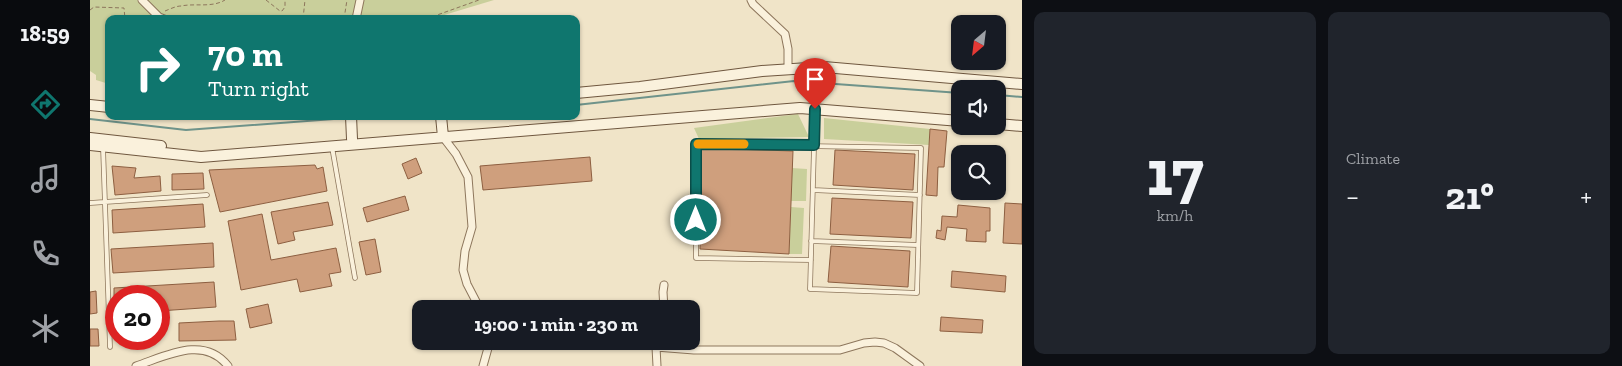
<!DOCTYPE html>
<meta charset="utf-8">
<style>
body{margin:0;font-family:"Zilla Slab",serif;background:#20242c;color:#f1f3f6;height:100vh;display:flex;flex-direction:column;font-size:19px;white-space:nowrap}
*{box-sizing:border-box;margin:0}
p{font-size:16px;color:#9ea1a6}
.icon{flex:none;width:28px;height:28px;fill:none;stroke:currentColor;stroke-width:2;stroke-linecap:round;stroke-linejoin:round}
.map{position:relative;flex:1;overflow:hidden}
.drawer{display:flex;flex-direction:column;gap:12px;padding:12px;background:#0d0f14;width:600px}
.drawer>*{flex:none}
.banner{position:absolute;left:15px;top:15px;width:475px;height:105px;border-radius:10px;box-shadow:0 1px 4px #0004;background:#0f766e;color:#fff;overflow:hidden}
.needle{width:32px;rotate:208deg}
.fabs{position:absolute;left:861px;top:15px;display:grid;gap:10px}
.fabs a{display:grid;place-items:center;width:55px;height:55px;border-radius:10px;background:#171b24;box-shadow:0 1px 4px #0004;font-size:25px}
.speed{position:absolute;left:15px;top:285px;display:flex;gap:10px;font-size:25px;font-weight:700;text-align:center}
.speed>*{display:grid;place-content:center;width:65px;height:65px;border-radius:50%;background:#171b24;box-shadow:0 1px 4px #0004;line-height:1}
.speed .limit{border:8px solid #d22;background:#fff;color:#111}
.pin{position:absolute;display:grid;place-items:center;width:42px;height:42px;color:#fff;margin:-51px -21px;border-radius:50% 50% 50% 0;rotate:-45deg;box-shadow:0 0 5px #0007}
.pin .icon{rotate:45deg}
.me{position:absolute;width:55px;margin:-28px;rotate:0deg;stroke-linejoin:round;filter:drop-shadow(0 0 4px #0008)}
.turn{display:flex;align-items:center;gap:18px;height:105px;padding:0 20px;font-size:22px}
.turn .icon{width:65px;height:65px;stroke-width:2.5}
.turn b{display:block;font-size:35px;line-height:42px}
.big{font-size:38px;font-weight:800;line-height:1.1}
.drawer .widget{flex:1;display:flex;flex-direction:column;justify-content:center;gap:8px;min-width:0;padding:0 18px;border-radius:10px;background:#20242c}
.drawer .dial{align-items:center;gap:0}
.dial b{font-size:65px;line-height:1}
.heat{display:flex;justify-content:space-between;align-items:center;font-size:28px;direction:ltr}
.drawer .tiles{flex:1;display:grid;gap:12px;grid-template-columns:repeat(2,1fr)}
.trip{position:absolute;left:322px;top:300px;width:288px;height:50px;border-radius:10px;background:#171b24;box-shadow:0 1px 4px #0004;font-weight:800;line-height:50px;text-align:center}
main{display:flex;flex:1;min-height:0}
.tab-bar{display:flex;flex-direction:column;width:90px;justify-content:space-around;align-items:center;background:#090b0e;color:#9ea1a6}
.tab-bar .icon{width:35px;height:35px}
.tab-bar .on{color:#0f766e}
.tab-bar b{font-size:22px;color:#f1f3f6}
.map>svg:first-child{display:block}
.green{fill:#c9cf9b}
.lines{fill:none;stroke-linecap:round;stroke-linejoin:round}
.stream{stroke:#6f938a;stroke-width:2}
.building{fill:#cf9f7d;stroke:#8d5f41}
.lane-casing{stroke:#8d765c;stroke-width:5.5}
.street-casing{stroke:#8d765c;stroke-width:9}
.secondary-casing{stroke:#6f573f;stroke-width:12}
.path{stroke:#8d765c;stroke-width:1;stroke-dasharray:4 2.5;stroke-linecap:butt}
.lane{stroke:#faf1dc;stroke-width:4}
.street{stroke:#faf1dc;stroke-width:7}
.secondary{stroke:#faf1dc;stroke-width:10}
.route-casing{stroke:#0a4d48;stroke-width:12}
.route{stroke:#0f766e;stroke-width:9}
.slow{stroke:#f59e0b;stroke-width:9}
</style>
<main>
<nav class="tab-bar">
<b>18:59</b>
<svg class="icon on" aria-label="directions" viewBox="0 0 24 24"><path d="M12 3l9 9-9 9-9-9zM9 14v-3h6M13 9l2 2-2 2"/></svg>
<svg class="icon" aria-label="music" viewBox="0 0 24 24"><path d="M9 18V5l10-2v13"/><circle cx="6" cy="18" r="3"/><circle cx="16" cy="16" r="3"/></svg>
<svg class="icon" aria-label="phone" viewBox="0 0 24 24"><path d="M5 4h4l2 5-3 2q2 4 5 5l2-3 5 2v4C11 20 4 13 5 4z"/></svg>
<svg class="icon" aria-label="climate" viewBox="0 0 24 24"><path d="M12 3v18M4 7l16 10M4 17L20 7"/></svg>
</nav>
<div class="map">
<svg width="932" height="366" viewBox="0 0 932 366">
<rect width="100%" height="100%" fill="#f0e4c8"/>
<!-- green -->
<path class="green" d="M 0,0 L 404,0 L 341,19 L 19,19 L 19,84 L 6,80 L 6,75 L 0,71 Z
M 708,114 L 719,137 L 609,139 L 604,128 Z
M 734,118 L 840,129 L 839,145 L 734,139 Z
M 702,168 L 717,169 L 716,201 L 701,201 Z
M 701,207 L 714,208 L 712,254 L 699,254 Z"/>
<g class="lines">
<!-- stream -->
<path class="stream" d="M 908,95 L 932,97
M 486,105 L 704,81 L 870,93
M 264,117 L 274,116
M 0,119 L 96,130 L 257,118"/>
</g>
<!-- building -->
<path class="building" d="M 840,129 L 857,131 L 854,167 L 848,167 L 847,196 L 836,195 Z
M 611,148 L 703,151 L 699,254 L 610,249 Z
M 745,150 L 825,154 L 823,190 L 743,185 Z
M 500,157 L 502,181 L 393,190 L 390,166 Z
M 326,158 L 332,173 L 318,179 L 312,164 Z
M 225,165 L 227,169 L 233,167 L 237,191 L 130,212 L 119,170 Z
M 22,166 L 46,168 L 44,178 L 70,176 L 71,191 L 25,195 Z
M 113,173 L 114,189 L 82,190 L 82,174 Z
M 315,196 L 319,210 L 277,222 L 273,208 Z
M 742,198 L 823,202 L 821,238 L 740,234 Z
M 238,202 L 243,225 L 203,232 L 205,240 L 188,244 L 181,212 Z
M 915,203 L 932,204 L 932,244 L 913,243 Z
M 113,204 L 115,227 L 23,233 L 22,210 Z
M 868,205 L 900,208 L 900,231 L 896,231 L 896,242 L 876,241 L 877,229 L 857,227 L 855,240 L 846,238 L 847,230 L 851,231 L 852,216 L 867,217 Z
M 172,214 L 181,260 L 246,248 L 251,272 L 239,274 L 242,286 L 210,292 L 207,279 L 151,290 L 138,221 Z
M 285,239 L 291,272 L 276,275 L 269,242 Z
M 123,243 L 124,267 L 23,273 L 21,249 Z
M 741,246 L 820,251 L 818,287 L 738,282 Z
M 862,271 L 916,276 L 915,292 L 861,287 Z
M 124,282 L 126,307 L 69,311 L 69,296 L 24,296 L 24,288 Z
M 6,291 L 7,313 L 0,314 L 0,292 Z
M 178,304 L 182,323 L 160,328 L 156,309 Z
M 851,317 L 893,320 L 892,333 L 850,331 Z
M 129,321 L 144,321 L 146,340 L 89,341 L 89,323 Z
M 0,329 L 8,329 L 9,346 L 0,346 Z"/>
<g class="lines">
<defs>
<path id="lane" d="M 13,147 L 20,347
M 242,147 L 265,278
M 723,190 L 830,195
M 0,203 L 117,195
M 721,241 L 828,245
M 721,260 L 606,258 L 606,144 L 831,148 L 827,293 L 720,289 C 722,230 723,171 725,111"/>
<path id="street" d="M 52,0 L 69,17 L 74,19
M 661,0 L 663,4 L 695,34 L 698,49 L 698,69
M 266,19 L 270,0
M 353,137 L 366,154 L 378,177 L 382,227 L 375,251 L 373,270 L 377,284 L 390,309
M 574,309 L 573,292 L 574,285
M 559,341 L 566,347 L 604,350 L 750,350 L 774,343 L 785,342 L 794,343 L 805,348 L 830,366
M 46,366 C 76,356 114,335 138,366
M 393,366 L 400,341
M 567,366 L 566,347 L 571,341"/>
<path id="secondary" d="M 486,93 L 550,87 L 672,71 L 734,67 L 932,84
M 0,105 L 19,107
M 261,116 L 262,139
M 351,116 L 353,137
M 908,124 L 932,126
M 0,138 L 71,146
M 0,145 L 111,157 L 710,108 L 870,121"/>
</defs>
<!-- lane casing -->
<use href="#lane" class="lane-casing"/>
<!-- street casing -->
<use href="#street" class="street-casing"/>
<!-- secondary casing -->
<use href="#secondary" class="secondary-casing"/>
<!-- path -->
<path class="path" d="M 176,0 L 190,11 L 192,11 L 195,7 L 195,0
M 0,10 L 4,7 L 34,8 L 35,19
M 75,11 C 80,9 86,6 91,6 C 105,3 122,8 135,0
M 213,19 L 215,0
M 254,19 L 257,0
M 336,19 L 389,0"/>
<!-- lane -->
<use href="#lane" class="lane"/>
<!-- street -->
<use href="#street" class="street"/>
<!-- secondary -->
<use href="#secondary" class="secondary"/>
</g>
<g class="lines">
<defs>
<path id="route" d="M 606,220 L 606,144 L 724,145 L 725,109"/>
</defs>
<!-- route casing -->
<use href="#route" class="route-casing"/>
<!-- route -->
<use href="#route" class="route"/>
<!-- slow -->
<path class="slow" d="M 608,144 L 654,144"/>
</g>
</svg>
<div class="fabs">
<a><svg class="needle" viewBox="-14 -14 28 28"><path d="M0-13l5 13h-10z" fill="#e53935"/><path d="M0 13l5-13h-10z" fill="#9ea1a6"/></svg></a>
<a><svg class="icon" aria-label="sound" viewBox="0 0 24 24"><path d="M4 9h4l5-4v14l-5-4H4zM17 9q2 3 0 6"/></svg></a>
<a><svg class="icon" aria-label="search" viewBox="0 0 24 24"><circle cx="10" cy="10" r="6"/><path d="M15 15l6 6"/></svg></a>
</div>
<div class="speed"><div class="limit">20</div></div>
<div class="pin" style="left:725px;top:109px;background:#d93025"><svg class="icon" aria-label="arrive" viewBox="0 0 24 24"><path d="M6 21V4h12l-3 4 3 4H6"/></svg></div>
<svg class="me" style="left:606px;top:220px" viewBox="-20 -20 40 40"><circle r="17" fill="#0f766e" stroke="#fff" stroke-width="3"/><path d="M0-11L8 9 0 5-8 9z" fill="#fff"/></svg>
<div class="trip">19:00 · 1 min · 230 m</div>
<div class="banner">
<div class="turn"><svg class="icon" aria-label="right" viewBox="0 0 24 24"><path d="M7 20v-9h11M14 6l5 5-5 5"/></svg><div><b>70 m</b>Turn right</div></div>
</div>
</div>
<section class="drawer">
<div class="tiles">
<div class="widget dial"><b>17</b><p>km/h</p></div>
<div class="widget"><p>Climate</p>
<div class="heat"><a>−</a><b class="big">21°</b><a>+</a></div>
</div>
</div>
</section>
</main>
